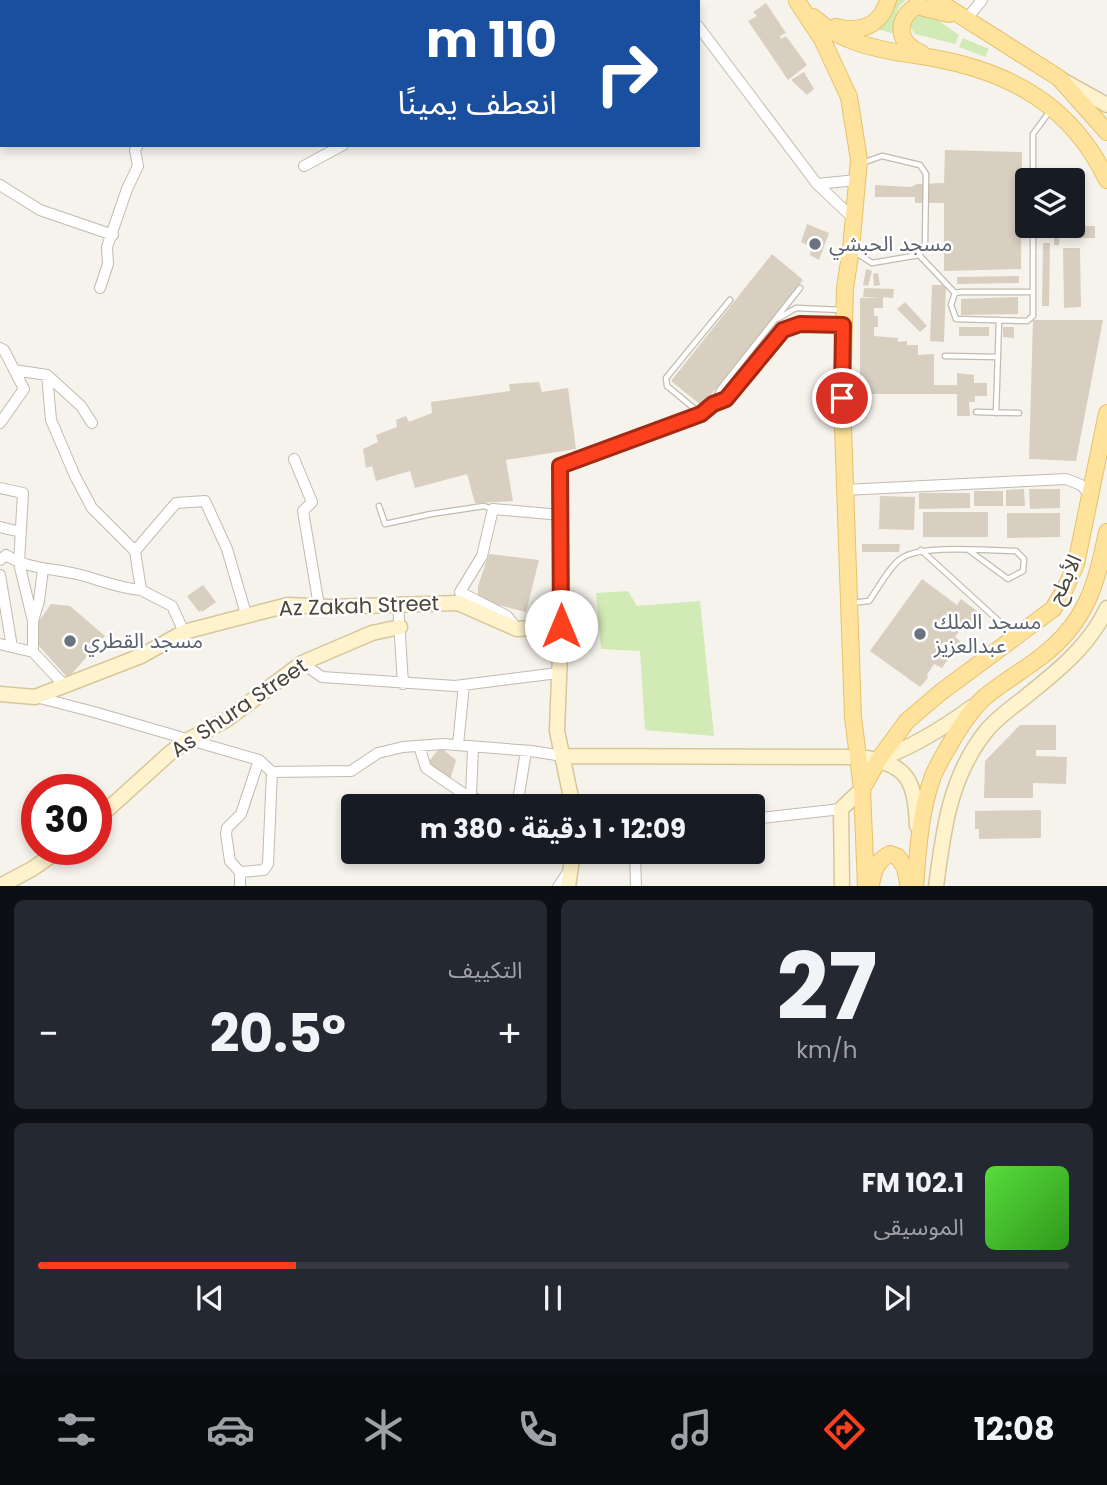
<!DOCTYPE html>
<html lang="ar">
<meta charset="utf-8">
<style>
body{margin:0;font-family:Poppins,"Noto Sans Arabic",sans-serif;background:#242831;color:#f1f3f6;direction:rtl;height:100vh;display:flex;flex-direction:column;font-size:26px;white-space:nowrap}
*{box-sizing:border-box;margin:0}
p{font-size:23px;color:#9ea1a6}
.icon{flex:none;width:38px;height:38px;fill:none;stroke:currentColor;stroke-width:2;stroke-linecap:round;stroke-linejoin:round}
.map{position:relative;height:886px;overflow:hidden;direction:ltr}
.sheet{display:flex;flex-direction:column;gap:14px;padding:14px;background:#0d0f14;flex:1}
.sheet>*{flex:none}
.top-card{position:absolute;left:0px;top:0px;width:700px;height:147px;box-shadow:0 4px 10px #0003;direction:rtl;background:#1a4fa0;color:#fff;overflow:hidden}
.buttons{position:absolute;left:1015px;top:168px;display:grid;gap:14px}
.buttons a{display:grid;place-items:center;width:70px;height:70px;border-radius:7px;background:#171b24;box-shadow:0 4px 10px #0003;font-size:35px}
.speed{position:absolute;left:21px;top:774px;display:flex;gap:14px;font-size:35px;font-weight:700;text-align:center}
.speed>*{display:grid;place-content:center;width:91px;height:91px;border-radius:50%;background:#171b24;box-shadow:0 4px 10px #0003;line-height:1}
.speed .limit{border:10px solid #d22;background:#fff;color:#111}
.pin{position:absolute;display:grid;place-items:center;width:60px;height:60px;color:#fff;margin:-30px;border:4px solid #fff;border-radius:50%;box-shadow:0 2px 7px #0007}
.me{position:absolute;width:77px;margin:-38px;rotate:0deg;stroke-linejoin:round;filter:drop-shadow(0 0 5px #0008)}
.turn{display:flex;align-items:center;gap:24px;height:147px;padding:0 28px;font-size:32px}
.turn .icon{width:91px;height:91px;stroke-width:2.5}
.turn b{display:block;font-size:49px;line-height:60px}
.big{font-size:52px;font-weight:700;line-height:1.1}
.sheet .tile{flex:1;display:flex;flex-direction:column;justify-content:center;gap:10px;min-width:0;padding:0 24px;border-radius:10px;background:#242831}
.sheet .dial{align-items:center;gap:0}
.dial b{font-size:91px;line-height:1}
.song{display:flex;align-items:center;gap:21px}
.cover{width:84px;height:84px;border-radius:10px;background:linear-gradient(135deg,hsl(110 70% 55%),hsl(110 70% 35%))}
.played{height:7px;border-radius:4px;background:linear-gradient(90deg,#fc3f1d 25%,#363941 25%)}
.keys{display:flex;justify-content:space-around;direction:ltr}
.heat{display:flex;justify-content:space-between;align-items:center;font-size:38px;direction:ltr}
.sheet .tiles{flex:1;display:grid;gap:14px;grid-template-columns:1fr 1fr}
.tile:last-child{grid-column:span 2}
.trip{position:absolute;left:341px;top:794px;width:424px;height:70px;border-radius:7px;background:#171b24;box-shadow:0 4px 10px #0003;font-weight:700;line-height:70px;text-align:center;direction:rtl}
.tabs{display:flex;height:112px;justify-content:space-around;align-items:center;background:#090b0e;color:#9ea1a6}
.tabs .icon{width:49px;height:49px}
.tabs .current{color:#fc3f1d}
.tabs b{font-size:32px;color:#f1f3f6}
.map>svg:first-child{display:block}
.green{fill:#d2eab5}
.building{fill:#d8cfc1}
.lines{fill:none;stroke-linecap:round;stroke-linejoin:round}
.lane-casing{stroke:#c2bbae;stroke-width:7}
.street-casing{stroke:#c2bbae;stroke-width:12}
.secondary-casing{stroke:#d6c79b;stroke-width:17}
.primary-casing{stroke:#e6c16a;stroke-width:18}
.lane{stroke:#fff;stroke-width:4.5}
.street{stroke:#fff;stroke-width:10}
.secondary{stroke:#fff3cd;stroke-width:14}
.primary{stroke:#ffe39c;stroke-width:16}
.route-casing{stroke:#a42913;stroke-width:18}
.route{stroke:#fc3f1d;stroke-width:12}
.worship-dot{fill:#6b7280;stroke:#fff;stroke-width:2.5}
.labels{text-anchor:middle;stroke-width:5;stroke-linejoin:round;paint-order:stroke}
.worship-label{font-size:21px;fill:#5b616d;stroke:#fff;text-anchor:start}
.street-label{font-size:21px;fill:#4b4439;stroke:#fff}
</style>
<div class="map">
<svg width="1107" height="887" viewBox="0 0 1107 887">
<rect width="100%" height="100%" fill="#f6f3ec"/>
<!-- green -->
<path class="green" d="M 895,0 L 906,0 C 894,9 895,20 895,34 L 876,29 Z
M 917,13 L 929,14 L 959,35 L 955,44 L 915,34 L 910,27 L 911,19 Z
M 963,38 L 989,49 L 985,57 L 959,47 Z
M 628,591 L 637,606 L 700,601 L 714,736 L 645,730 L 640,651 L 601,649 L 596,593 Z"/>
<!-- building -->
<path class="building" d="M 766,3 L 786,33 L 780,36 L 781,39 L 786,36 L 807,65 L 788,80 L 748,21 L 757,16 L 753,12 Z
M 804,72 L 814,89 L 807,95 L 791,80 Z
M 945,150 L 1022,152 L 1021,269 L 944,271 L 944,203 L 915,203 L 915,197 L 875,197 L 875,185 L 911,187 L 917,184 L 944,183 Z
M 807,224 L 829,233 L 819,260 L 810,255 L 811,247 L 801,242 Z
M 1064,226 L 1095,226 L 1095,238 L 1064,238 Z
M 1049,230 L 1060,230 L 1059,245 L 1054,245 L 1054,236 L 1049,236 Z
M 1043,243 L 1050,243 L 1049,306 L 1042,306 Z
M 1063,248 L 1080,248 L 1081,307 L 1064,308 Z
M 772,254 L 803,280 L 702,406 L 671,381 Z
M 866,269 L 872,271 L 868,286 L 863,285 Z
M 878,273 L 880,285 L 874,286 L 873,274 Z
M 1019,276 L 1019,283 L 957,284 L 957,277 Z
M 932,285 L 946,285 L 944,342 L 930,341 Z
M 864,288 L 894,289 L 893,298 L 883,297 L 883,308 L 874,308 L 874,316 L 878,316 L 878,327 L 874,327 L 874,336 L 898,338 L 898,342 L 907,341 L 907,345 L 918,345 L 918,355 L 934,354 L 934,385 L 957,385 L 957,373 L 974,375 L 974,383 L 987,383 L 987,396 L 975,396 L 975,402 L 969,402 L 970,416 L 957,416 L 957,394 L 860,394 L 860,298 L 880,298 L 863,297 Z
M 1018,297 L 1018,314 L 961,315 L 961,299 Z
M 905,302 L 927,326 L 920,332 L 897,309 Z
M 1033,320 L 1103,320 L 1076,461 L 1029,459 Z
M 959,327 L 989,327 L 989,336 L 959,336 Z
M 1003,327 L 1014,327 L 1014,338 L 1003,337 Z
M 539,382 L 542,392 L 568,388 L 576,449 L 506,460 L 513,501 L 475,503 L 467,474 L 415,488 L 410,471 L 376,481 L 372,466 L 366,468 L 363,449 L 378,442 L 376,435 L 397,427 L 396,420 L 406,416 L 409,422 L 432,413 L 431,402 L 510,391 L 509,384 Z
M 1024,489 L 1025,506 L 1006,506 L 1006,490 Z
M 1029,489 L 1060,489 L 1060,508 L 1030,509 Z
M 974,491 L 1003,491 L 1003,506 L 974,506 Z
M 919,493 L 970,493 L 970,508 L 919,509 Z
M 880,496 L 915,497 L 914,530 L 879,529 Z
M 923,512 L 988,512 L 988,537 L 923,537 Z
M 1007,513 L 1060,513 L 1060,537 L 1007,538 Z
M 862,544 L 900,544 L 899,552 L 862,552 Z
M 489,554 L 539,560 L 526,612 L 478,600 L 478,586 Z
M 922,579 L 957,605 L 961,599 L 977,611 L 980,622 L 973,631 L 964,625 L 955,637 L 961,642 L 942,668 L 934,664 L 927,675 L 928,678 L 920,687 L 870,651 Z
M 203,585 L 216,602 L 202,612 L 201,610 L 199,612 L 187,596 Z
M 51,604 L 70,606 L 105,636 L 68,678 L 38,645 L 39,621 Z
M 1020,725 L 1056,725 L 1056,750 L 1036,750 L 1036,756 L 1067,757 L 1066,784 L 1033,783 L 1033,798 L 984,798 L 985,761 Z
M 440,747 L 456,760 L 450,780 L 427,764 Z
M 1041,810 L 1041,838 L 979,839 L 979,829 L 975,829 L 975,811 Z"/>
<g class="lines">
<defs>
<path id="lane" d="M 1033,180 L 1033,134 L 1050,111
M 1033,226 L 1033,316 L 1027,321 L 956,319 L 951,305 L 955,293 L 961,292 L 1033,292
M 855,252 L 872,263 L 919,255 L 925,246 L 926,174 L 920,165 L 882,156 L 862,163
M 919,255 L 955,293
M 730,300 L 666,378 L 667,386 L 701,414 L 713,404 L 720,389 L 800,288
M 777,319 L 796,308 L 842,310
M 945,356 L 998,357
M 714,404 L 726,399 L 783,330 L 800,324 L 842,325
M 976,412 L 1019,413
M 996,413 L 999,320
M 379,506 L 385,524 L 431,514 L 484,506 L 492,509
M 921,550 L 1013,634
M 851,603 L 869,601 C 877,590 891,564 902,558 C 923,544 989,551 1016,551 L 1024,559 L 1023,571 L 1008,579 L 970,551"/>
<path id="street" d="M 210,0 L 214,2
M 630,0 L 638,2
M 682,0 L 683,2
M 9,2 L 9,0
M 201,2 L 201,0
M 354,2 L 357,0
M 965,21 L 982,0
M 698,26 L 817,184 L 852,217
M 0,34 L 2,33
M 304,166 L 343,145
M 817,184 L 857,180
M 0,185 L 40,210 L 113,235
M 100,288 L 108,264 L 107,247 L 127,189 L 138,166 L 135,150 L 138,145
M 0,348 L 4,350 L 24,389 L 0,423
M 14,370 L 47,375 L 81,406 L 92,423
M 47,375 L 51,420 L 75,476 L 92,508 L 135,551 L 141,590 L 172,606 L 184,632
M 294,459 L 312,502 L 303,511 L 319,606
M 0,488 L 23,493 L 19,563 L 33,621
M 844,490 L 1066,479 L 1081,485 L 1091,496
M 561,515 L 560,466 L 701,414
M 0,527 L 21,532
M 135,551 L 176,503 L 205,501 L 227,549 L 246,614
M 0,560 L 6,555 C 29,570 55,568 81,575 C 103,581 118,588 141,590
M 0,575 L 12,647
M 398,604 L 403,684
M 515,626 L 507,616 L 460,592 L 482,556 L 493,509 L 561,515 L 561,626
M 0,644 L 33,652 L 65,686
M 33,652 L 33,621 L 39,601 L 43,569
M 302,663 L 322,677 L 455,686 L 558,673
M 36,697 L 94,712 L 259,760 L 272,772 L 351,771 L 378,753 L 403,747 L 443,744 L 531,751 L 563,756
M 458,745 L 464,685
M 419,746 L 426,768 L 467,796 L 501,807
M 471,797 L 473,747
M 517,807 L 526,751
M 752,819 L 841,809
M 635,852 L 636,887
M 240,872 L 264,870 L 268,864 L 272,772
M 240,887 L 240,872 L 230,861 L 226,834 L 227,828 L 241,814 L 259,760
M 558,887 L 568,872"/>
<path id="secondary" d="M 1062,80 L 1107,105
M 0,694 L 35,697 L 141,656 L 184,632 L 288,605 L 329,607 L 458,603 L 517,629 L 561,626 L 557,731 L 573,807
M 563,756 L 859,757 C 908,763 915,780 917,826
M 879,759 C 913,747 942,729 972,707
M 96,820 L 170,753 L 188,740 L 226,720 L 302,663 L 372,633 L 400,627
M 0,886 L 32,869 L 61,849
M 568,887 L 573,852
M 842,887 L 841,809 L 862,789
M 936,887 C 943,831 950,775 987,730 C 997,718 1011,708 1024,698 C 1056,672 1089,647 1107,608"/>
<path id="primary" d="M 936,0 L 1059,78 L 1107,132
M 797,1 L 822,39 L 849,97 L 859,160 L 851,249 L 845,288 L 842,398 L 853,717 L 862,789 L 866,887
M 813,17 C 847,48 891,51 933,58 C 1011,72 1072,106 1107,180
M 836,27 C 860,33 881,26 888,0
M 921,53 C 897,43 895,21 916,6 L 949,14
M 862,789 L 879,759 L 907,721 L 941,692 L 1053,609 L 1065,589 L 1076,564 L 1107,413
M 871,884 C 874,870 876,861 890,854 L 898,857 L 905,868 L 909,887
M 915,887 C 918,850 920,811 933,776 C 939,762 948,747 956,734 C 964,721 974,706 986,696 C 1003,682 1024,670 1042,656 C 1087,621 1096,585 1107,532"/>
</defs>
<!-- lane casing -->
<use href="#lane" class="lane-casing"/>
<!-- street casing -->
<use href="#street" class="street-casing"/>
<!-- secondary casing -->
<use href="#secondary" class="secondary-casing"/>
<!-- primary casing -->
<use href="#primary" class="primary-casing"/>
<!-- lane -->
<use href="#lane" class="lane"/>
<!-- street -->
<use href="#street" class="street"/>
<!-- secondary -->
<use href="#secondary" class="secondary"/>
<!-- primary -->
<use href="#primary" class="primary"/>
</g>
<g class="lines">
<defs>
<path id="route" d="M 561,626 L 560,466 L 701,414 L 713,404 L 726,399 L 783,330 L 800,324 L 843,325 L 842,398"/>
</defs>
<!-- route casing -->
<use href="#route" class="route-casing"/>
<!-- route -->
<use href="#route" class="route"/>
</g>
<!-- markers -->
<g class="worship-dot">
<circle cx="815" cy="244" r="7"/>
<circle cx="920" cy="634" r="7"/>
<circle cx="70" cy="641" r="7"/>
</g>
<g class="labels">
<!-- worship labels -->
<g class="worship-label">
<text x="829" y="251">مسجد الحبشي</text>
<text x="934" y="629">مسجد الملك<tspan x="934" dy="24">عبدالعزيز</tspan></text>
<text x="84" y="648">مسجد القطري</text>
</g>
<!-- street labels -->
<g class="street-label">
<text transform="translate(1065 579) rotate(-65)" y="7">الأبطح</text>
<text transform="translate(359 606) rotate(-2)" y="7">Az Zakah Street</text>
<text transform="translate(239 708) rotate(-34)" y="7">As Shura Street</text>
</g>
</g>
</svg>
<div class="buttons">
<a><svg class="icon" aria-label="layers" viewBox="0 0 24 24"><path d="M12 4l9 5-9 5-9-5zM3 14l9 5 9-5"/></svg></a>
</div>
<div class="speed"><div class="limit">30</div></div>
<div class="pin" style="left:842px;top:398px;background:#d93025"><svg class="icon" aria-label="arrive" viewBox="0 0 24 24"><path d="M6 21V4h12l-3 4 3 4H6"/></svg></div>
<svg class="me" style="left:561px;top:626px" viewBox="-20 -20 40 40"><circle r="19" fill="#fff"/><path d="M0-13L10 11 0 6-10 11z" fill="#fc3f1d"/></svg>
<div class="trip">12:09 · 1 دقيقة · 380 m</div>
<div class="top-card">
<div class="turn"><svg class="icon" aria-label="right" viewBox="0 0 24 24"><path d="M7 20v-9h11M14 6l5 5-5 5"/></svg><div><b>110 m</b>انعطف يمينًا</div></div>
</div>
</div>
<section class="sheet">
<div class="tiles">
<div class="tile dial"><b>27</b><p>km/h</p></div>
<div class="tile"><p>التكييف</p>
<div class="heat"><a>−</a><b class="big">20.5°</b><a>+</a></div>
</div>
<div class="tile">
<div class="song"><i class="cover"></i><div><b>102.1 FM</b><p>الموسيقى</p></div></div>
<div class="played"></div>
<div class="keys"><svg class="icon" aria-label="previous" viewBox="0 0 24 24"><path d="M18 5L8 12l10 7zM5 5v14"/></svg><svg class="icon" aria-label="pause" viewBox="0 0 24 24"><path d="M8 5v14M16 5v14"/></svg><svg class="icon" aria-label="next" viewBox="0 0 24 24"><path d="M6 5l10 7-10 7zM19 5v14"/></svg></div>
</div>
</div>
</section>
<nav class="tabs">
<b>12:08</b>
<svg class="icon current" aria-label="directions" viewBox="0 0 24 24"><path d="M12 3l9 9-9 9-9-9zM9 14v-3h6M13 9l2 2-2 2"/></svg>
<svg class="icon" aria-label="music" viewBox="0 0 24 24"><path d="M9 18V5l10-2v13"/><circle cx="6" cy="18" r="3"/><circle cx="16" cy="16" r="3"/></svg>
<svg class="icon" aria-label="phone" viewBox="0 0 24 24"><path d="M5 4h4l2 5-3 2q2 4 5 5l2-3 5 2v4C11 20 4 13 5 4z"/></svg>
<svg class="icon" aria-label="climate" viewBox="0 0 24 24"><path d="M12 3v18M4 7l16 10M4 17L20 7"/></svg>
<svg class="icon" aria-label="car" viewBox="0 0 24 24"><path d="M5 17H2v-5l4-1 3-4h7l3 4 3 1v5h-3M9 17h6M6 11h13"/><circle cx="7" cy="17" r="2"/><circle cx="17" cy="17" r="2"/></svg>
<svg class="icon" aria-label="filters" viewBox="0 0 24 24"><path d="M4 7h16M4 17h16"/><circle cx="9" cy="7" r="2"/><circle cx="15" cy="17" r="2"/></svg>
</nav>
